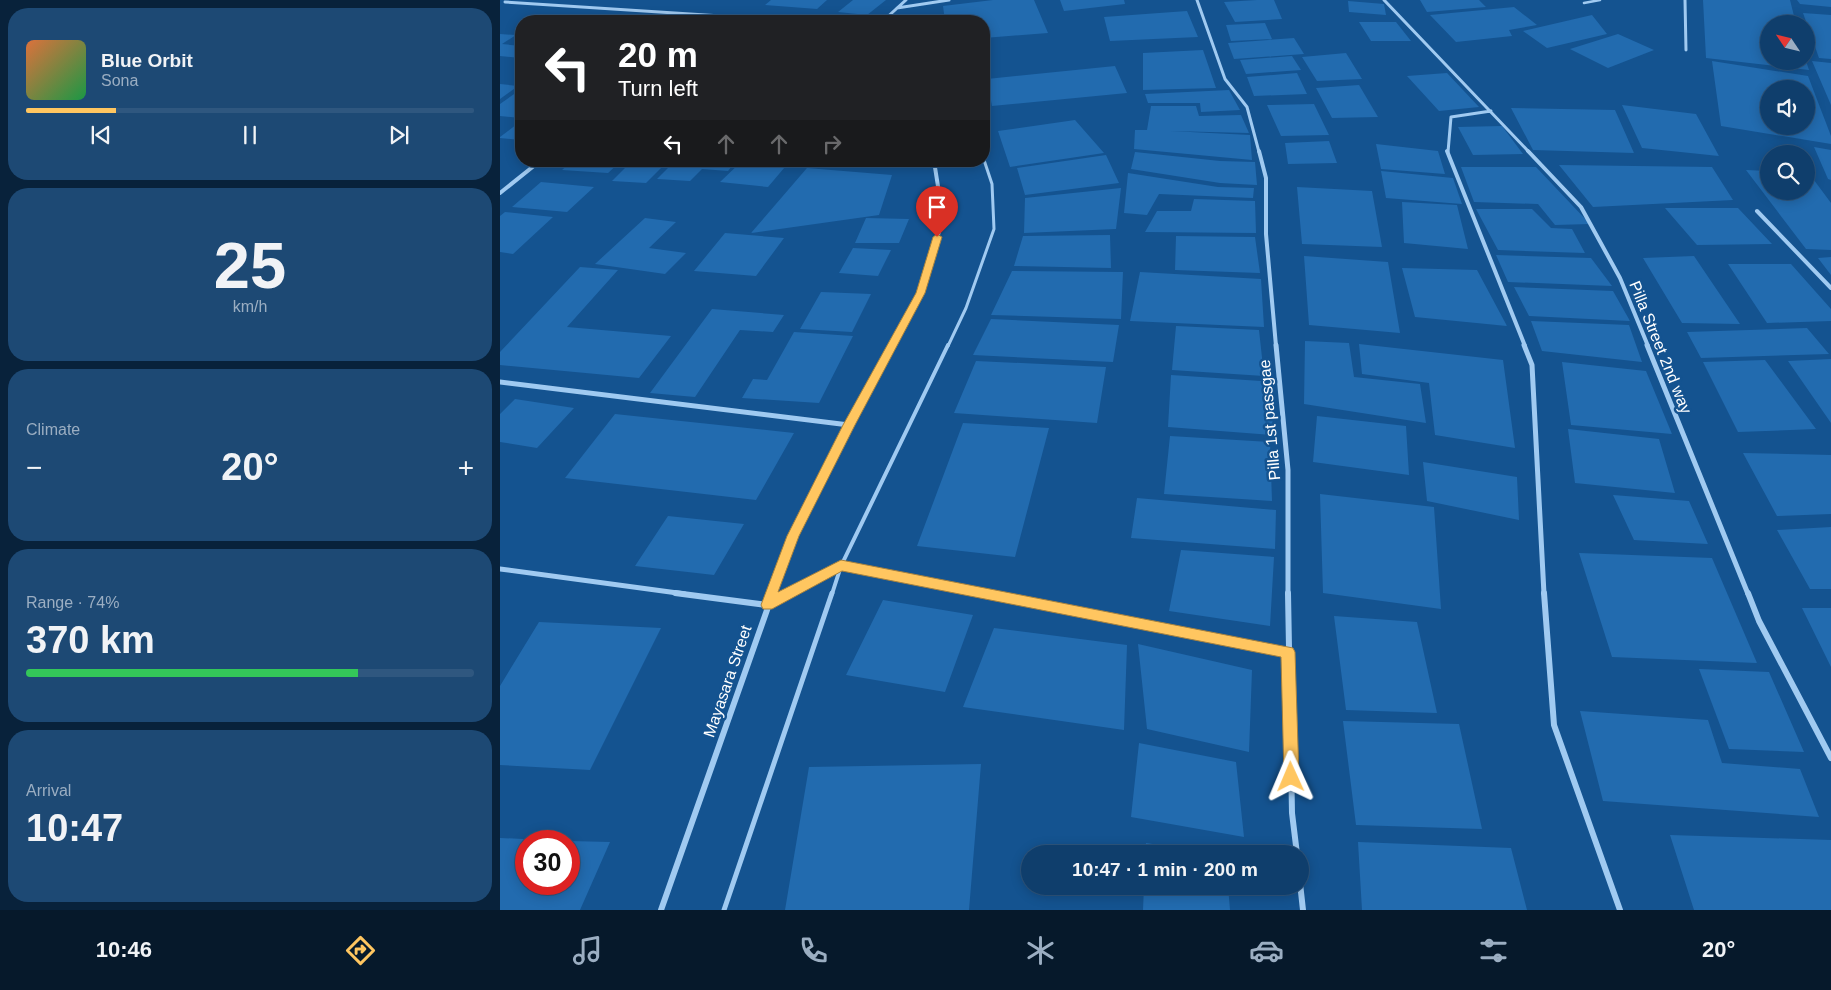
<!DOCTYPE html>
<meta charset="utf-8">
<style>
body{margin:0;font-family:Helvetica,sans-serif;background:#1d4974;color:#f1f3f6;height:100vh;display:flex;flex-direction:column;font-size:19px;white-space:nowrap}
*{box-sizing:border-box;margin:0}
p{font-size:16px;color:#9baec2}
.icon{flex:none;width:28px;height:28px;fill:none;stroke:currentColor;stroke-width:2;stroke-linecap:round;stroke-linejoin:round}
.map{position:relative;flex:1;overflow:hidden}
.drawer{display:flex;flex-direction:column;gap:8px;padding:8px;background:#08223b;width:500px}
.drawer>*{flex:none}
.banner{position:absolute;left:15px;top:15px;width:475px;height:152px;border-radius:20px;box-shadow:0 2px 12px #0003,0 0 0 1px #2f577f;background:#202124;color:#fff;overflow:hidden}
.needle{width:32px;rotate:305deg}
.controls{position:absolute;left:1260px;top:15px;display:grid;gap:10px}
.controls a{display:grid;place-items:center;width:55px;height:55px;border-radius:50%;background:#0f3e6c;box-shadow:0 2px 12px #0003,0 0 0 1px #2f577f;font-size:25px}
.speed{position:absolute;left:15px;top:830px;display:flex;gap:10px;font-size:25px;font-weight:700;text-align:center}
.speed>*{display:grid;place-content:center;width:65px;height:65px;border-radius:50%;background:#0f3e6c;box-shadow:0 2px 12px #0003,0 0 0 1px #2f577f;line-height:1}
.speed .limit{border:8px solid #d22;background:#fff;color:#111}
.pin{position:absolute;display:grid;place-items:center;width:42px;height:42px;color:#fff;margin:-51px -21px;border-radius:50% 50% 50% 0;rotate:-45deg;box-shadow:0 0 5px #0007}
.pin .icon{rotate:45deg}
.me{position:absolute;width:55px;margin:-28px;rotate:359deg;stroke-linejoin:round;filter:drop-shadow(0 0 4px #0008)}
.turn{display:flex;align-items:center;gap:18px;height:105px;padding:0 20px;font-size:22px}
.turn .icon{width:65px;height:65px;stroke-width:2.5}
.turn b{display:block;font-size:35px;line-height:42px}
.lanes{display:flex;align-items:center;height:48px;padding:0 20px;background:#0003;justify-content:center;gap:25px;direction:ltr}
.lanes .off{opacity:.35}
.big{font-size:38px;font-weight:700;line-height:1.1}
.drawer .widget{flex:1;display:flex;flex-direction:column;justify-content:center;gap:8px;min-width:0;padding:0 18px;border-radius:20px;background:#1d4974}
.drawer .dial{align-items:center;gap:0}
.dial b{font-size:65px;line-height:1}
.song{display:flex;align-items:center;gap:15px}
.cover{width:60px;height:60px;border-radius:8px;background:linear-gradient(135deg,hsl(20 70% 55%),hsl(140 70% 35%))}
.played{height:5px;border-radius:2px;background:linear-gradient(90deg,#ffc660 20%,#2f577f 20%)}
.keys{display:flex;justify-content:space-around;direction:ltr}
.heat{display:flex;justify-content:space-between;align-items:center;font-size:28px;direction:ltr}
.charge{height:8px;border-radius:4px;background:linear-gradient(90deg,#34c759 74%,#2f577f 0)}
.trip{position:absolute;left:521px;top:845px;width:288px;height:50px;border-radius:25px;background:#0f3e6c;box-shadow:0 2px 12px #0003,0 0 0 1px #2f577f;font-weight:700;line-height:50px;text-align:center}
.tabs{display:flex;height:80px;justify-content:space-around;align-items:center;background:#06192b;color:#9baec2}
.tabs .icon{width:35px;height:35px}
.tabs .selected{color:#ffc660}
.tabs b{font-size:22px;color:#f1f3f6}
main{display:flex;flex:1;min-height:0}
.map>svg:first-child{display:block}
.building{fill:#226baf;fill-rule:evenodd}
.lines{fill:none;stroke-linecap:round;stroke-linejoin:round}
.service-far3{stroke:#a0caf1;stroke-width:2.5}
.service-far2{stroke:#a0caf1;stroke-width:3}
.service-far1{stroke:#a0caf1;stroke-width:4}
.service{stroke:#a0caf1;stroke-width:5}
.minor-far3{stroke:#a0caf1;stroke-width:3}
.minor-far2{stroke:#a0caf1;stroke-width:4}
.minor-far1{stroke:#a0caf1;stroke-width:5}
.minor{stroke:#a0caf1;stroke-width:6}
.route{fill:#ffc660;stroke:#a6813e}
.labels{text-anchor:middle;stroke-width:5;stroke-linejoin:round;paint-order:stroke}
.street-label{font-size:16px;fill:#fff;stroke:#145390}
</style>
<main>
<section class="drawer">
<div class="widget">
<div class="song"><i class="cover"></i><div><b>Blue Orbit</b><p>Sona</p></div></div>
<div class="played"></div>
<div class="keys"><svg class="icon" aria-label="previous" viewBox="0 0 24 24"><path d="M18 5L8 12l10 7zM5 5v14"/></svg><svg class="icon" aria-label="pause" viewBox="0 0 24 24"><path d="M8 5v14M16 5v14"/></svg><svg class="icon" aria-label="next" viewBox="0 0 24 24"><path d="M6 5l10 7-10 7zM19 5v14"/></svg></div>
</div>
<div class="widget dial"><b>25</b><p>km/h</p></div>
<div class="widget"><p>Climate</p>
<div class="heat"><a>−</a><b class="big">20°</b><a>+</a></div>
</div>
<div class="widget"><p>Range · 74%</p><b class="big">370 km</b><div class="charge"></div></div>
<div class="widget"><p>Arrival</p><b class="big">10:47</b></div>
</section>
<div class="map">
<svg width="1331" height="910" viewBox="0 0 1331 910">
<rect width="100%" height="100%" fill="#145390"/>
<!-- building -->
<path class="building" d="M 271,0 L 327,0 L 317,9 L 265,5 Z
M 353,0 L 386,0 L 367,15 L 338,12 Z
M 493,0 L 534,0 L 548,33 L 484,38 L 484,21 L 445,21 L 443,6 Z
M 560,0 L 624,0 L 625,4 L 564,11 Z
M 757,0 L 774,0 L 782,19 L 735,22 L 724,2 Z
M 920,0 L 979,0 L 986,7 L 927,12 Z
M 1203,0 L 1290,0 L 1296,24 L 1269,24 L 1269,61 L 1306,61 L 1309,70 L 1206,58 Z
M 1297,0 L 1331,0 L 1331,7 L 1300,4 Z
M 848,1 L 884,4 L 886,15 L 849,12 Z
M 1014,7 L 1037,25 L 1009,30 L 1012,36 L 956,42 L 930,15 Z
M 687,11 L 698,37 L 610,41 L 604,17 Z
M 1303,13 L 1331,15 L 1331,59 L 1319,58 Z
M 1092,15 L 1107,34 L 1047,48 L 1023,31 Z
M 859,22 L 896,22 L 911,41 L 871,41 Z
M 765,23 L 772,39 L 731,41 L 726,25 Z
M 0,34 L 16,35 L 2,44 L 21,46 L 21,58 L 0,56 Z
M 1118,34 L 1154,50 L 1108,68 L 1070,49 Z
M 794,38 L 804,54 L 734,59 L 728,43 Z
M 703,50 L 716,88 L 643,90 L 643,53 Z
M 846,53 L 862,79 L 817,81 L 802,57 Z
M 792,56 L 801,70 L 746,74 L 740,60 Z
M 1212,61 L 1308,76 L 1331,136 L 1331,144 L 1221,126 ZM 1269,89 L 1306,89 L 1306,126 L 1269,126 Z
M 1312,61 L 1331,63 L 1331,105 Z
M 615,66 L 627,93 L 492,106 L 487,79 Z
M 797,73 L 807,94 L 754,96 L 747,77 Z
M 947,73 L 979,107 L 939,111 L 907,76 Z
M 0,84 L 18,86 L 0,99 Z
M 859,85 L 878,117 L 832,118 L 816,88 Z
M 729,90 L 740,110 L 701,112 L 700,103 L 648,103 L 645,94 Z
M 17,92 L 21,92 L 21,118 L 0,116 L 0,104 Z
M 814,104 L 829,135 L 781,136 L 767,105 Z
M 1122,105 L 1196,114 L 1219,156 L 1142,148 Z
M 651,106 L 696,106 L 699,116 L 741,115 L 749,133 L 670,131 L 750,135 L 752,160 L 634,149 L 635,130 L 647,130 Z
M 1011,108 L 1115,110 L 1134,153 L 1033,150 Z
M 575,120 L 604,153 L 510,167 L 498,131 Z
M 21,121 L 21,140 L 0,138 L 0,137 Z
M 1002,126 L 1023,154 L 973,155 L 958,127 Z
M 829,141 L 837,163 L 788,164 L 785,143 Z
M 876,144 L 938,151 L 945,174 L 881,169 Z
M 1314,147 L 1331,150 L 1331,180 L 1328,179 Z
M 635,152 L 720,161 L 755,162 L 757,185 L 720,183 L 631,169 Z
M 606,155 L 619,183 L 525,195 L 517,168 Z
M 72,161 L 121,161 L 108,173 L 62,170 Z
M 132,161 L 168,161 L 146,183 L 112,181 Z
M 175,161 L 236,161 L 228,171 L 202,169 L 190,181 L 157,179 Z
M 242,161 L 290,161 L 268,187 L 220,182 Z
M 1059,165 L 1212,167 L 1233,200 L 1093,207 Z
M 961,167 L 1036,167 L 1090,224 L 1055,225 L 1038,204 L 974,202 Z
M 307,168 L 392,175 L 379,215 L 251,233 Z
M 1246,170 L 1269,171 L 1269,191 L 1306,191 L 1308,172 L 1331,203 L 1331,250 L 1306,249 Z
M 881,171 L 953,178 L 962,204 L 886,198 Z
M 628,173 L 718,187 L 754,188 L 753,198 L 659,194 L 647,215 L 624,213 Z
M 41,182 L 94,187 L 67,212 L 12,207 Z
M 797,187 L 872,191 L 882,247 L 802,244 Z
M 621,188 L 616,229 L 524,233 L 525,198 Z
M 694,199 L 755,201 L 756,233 L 645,232 L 657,211 L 691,211 Z
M 902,202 L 957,205 L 968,249 L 904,243 Z
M 1165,208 L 1238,208 L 1272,244 L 1197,245 Z
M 976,209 L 1032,209 L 1051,228 L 1072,229 L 1085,253 L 998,250 Z
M 5,212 L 53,217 L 13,254 L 0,252 L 0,216 Z
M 145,218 L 176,222 L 149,248 L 186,253 L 165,274 L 95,264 Z
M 366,218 L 409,219 L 399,243 L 355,243 Z
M 225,233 L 284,238 L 256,276 L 194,271 Z
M 610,235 L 611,268 L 514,266 L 523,236 Z
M 676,236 L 755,237 L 760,273 L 675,270 Z
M 353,248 L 391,250 L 378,276 L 339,273 Z
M 996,255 L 1091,258 L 1112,286 L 1008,282 Z
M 804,256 L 888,262 L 900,333 L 809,325 Z
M 1194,256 L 1240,324 L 1182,323 L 1143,258 Z
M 1331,257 L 1331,275 L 1318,258 Z
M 1228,264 L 1291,264 L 1331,309 L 1331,321 L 1267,323 Z
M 80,267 L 118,270 L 67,327 L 171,336 L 139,378 L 0,365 L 0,352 Z
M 902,268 L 977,270 L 1007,326 L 915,317 Z
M 512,271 L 623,272 L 621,319 L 491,315 Z
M 640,272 L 761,279 L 764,327 L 630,321 Z
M 1014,287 L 1113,291 L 1130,321 L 1029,316 Z
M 321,292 L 371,294 L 352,332 L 300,329 Z
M 212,309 L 284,315 L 273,332 L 240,330 L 195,397 L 150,393 Z
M 491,319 L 619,325 L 613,362 L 473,355 Z
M 1031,321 L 1129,325 L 1142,362 L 1042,351 Z
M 676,326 L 759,330 L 764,376 L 672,370 Z
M 1307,328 L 1329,354 L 1201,358 L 1187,332 Z
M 294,332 L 353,336 L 319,403 L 242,398 L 253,379 L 267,380 Z
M 805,341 L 849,343 L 854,377 L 920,384 L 926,423 L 804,404 Z
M 859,344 L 1003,360 L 1015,448 L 935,435 L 929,383 L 862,374 Z
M 1331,359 L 1331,423 L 1288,361 Z
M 1265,360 L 1316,429 L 1238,432 L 1203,362 Z
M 476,361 L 606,367 L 597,423 L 454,413 Z
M 1062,362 L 1146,371 L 1172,434 L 1071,425 Z
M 671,375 L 774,382 L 772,435 L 668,427 Z
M 15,399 L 74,408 L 37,448 L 0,442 L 0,414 Z
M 115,414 L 294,433 L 256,500 L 65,478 Z
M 817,416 L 906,426 L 909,475 L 813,462 Z
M 463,423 L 549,428 L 515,557 L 417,546 Z
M 1068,429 L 1159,439 L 1175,493 L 1075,483 Z
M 670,436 L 770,442 L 772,501 L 664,494 Z
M 1243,453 L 1331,455 L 1331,514 L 1277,516 Z
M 923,462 L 1017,477 L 1019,520 L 927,501 Z
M 820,494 L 934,507 L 941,609 L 823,593 Z
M 1113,495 L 1189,501 L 1208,544 L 1134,540 Z
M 637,498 L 776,510 L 775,549 L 631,538 Z
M 168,516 L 244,524 L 214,575 L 135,566 Z
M 1331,527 L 1331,589 L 1310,589 L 1277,530 Z
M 681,550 L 774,557 L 770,626 L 669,611 Z
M 1079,553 L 1212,558 L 1257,663 L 1112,657 Z
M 383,600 L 473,615 L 445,692 L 346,675 Z
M 1302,608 L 1331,608 L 1331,667 Z
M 834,616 L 917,622 L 937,713 L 846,710 Z
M 39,622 L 161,628 L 90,770 L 0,765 L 0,686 Z
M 494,628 L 627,645 L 624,730 L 463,707 Z
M 638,644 L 752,670 L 749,752 L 647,729 Z
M 1199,669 L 1269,672 L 1304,752 L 1229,749 Z
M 1080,711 L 1208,720 L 1222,763 L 1300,769 L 1319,817 L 1103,801 Z
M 843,721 L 959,724 L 982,829 L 856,825 Z
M 639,743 L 736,762 L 744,837 L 631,817 Z
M 481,764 L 469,910 L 285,910 L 309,767 Z
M 1170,835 L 1331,840 L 1331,910 L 1194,910 Z
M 0,838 L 45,840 L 26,841 L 26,884 L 69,884 L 69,841 L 110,842 L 80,910 L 0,910 Z
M 858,842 L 1011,848 L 1027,910 L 862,910 Z
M 646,843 L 712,853 L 712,854 L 645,854 Z
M 644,886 L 728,886 L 730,910 L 643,910 Z"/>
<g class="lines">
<!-- service-far3 -->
<path class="service-far3" d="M 1084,3 L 1100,0"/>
<!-- service-far2 -->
<path class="service-far2" d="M 448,346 L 466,308 L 494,229 L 492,184 L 484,160"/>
<!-- service-far1 -->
<path class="service-far1" d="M 332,594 L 341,566 L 448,345"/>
<!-- service -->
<path class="service" d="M 224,910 L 332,593"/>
<!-- minor-far3 -->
<path class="minor-far3" d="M 697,0 L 725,79 L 747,107 L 759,152
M 884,0 L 1029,152
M 1185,0 L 1186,50
M 5,2 L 298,21
M 397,8 L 449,0
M 383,21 L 406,0
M 948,152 L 951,117 L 991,111"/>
<!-- minor-far2 -->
<path class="minor-far2" d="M 759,151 L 766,178 L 766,234 L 776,346
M 947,151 L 1025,346
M 1028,151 L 1081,207 L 1120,278 L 1148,346
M 0,193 L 40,161
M 1257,211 L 1331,288
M 392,346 L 421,293 L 443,218 L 434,161"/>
<!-- minor-far1 -->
<path class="minor-far1" d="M 776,345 L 788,470 L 788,594
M 1024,345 L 1032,365 L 1044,594
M 1147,345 L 1248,594
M 0,382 L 349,425
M 0,569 L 185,594
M 273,594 L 293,536 L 393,345
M 288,594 L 341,566 L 486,594"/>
<!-- minor -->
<path class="minor" d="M 175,593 L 267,605 L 290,593
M 480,593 L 788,652
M 788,593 L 792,813 L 797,854
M 1044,593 L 1054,725 L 1120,910
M 1248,593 L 1259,621 L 1331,758
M 800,883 L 803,910
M 161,910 L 273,593"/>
</g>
<!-- route -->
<path class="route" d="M 437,234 L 442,237 L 425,293 L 355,425 L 299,536 L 278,592 L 341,560 L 793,648 L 795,652 L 799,777 L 796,782 L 791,784 L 786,782 L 784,777 L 781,657 L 342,571 L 272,609 L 263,609 L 261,605 L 287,536 L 343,425 L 416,293 L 433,237 Z"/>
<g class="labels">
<!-- street labels -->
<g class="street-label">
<text transform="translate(1161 347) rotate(68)" y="6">Pilla Street 2nd way</text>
<text transform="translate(769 420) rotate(-95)" y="6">Pilla 1st passgae</text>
<text transform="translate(227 681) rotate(-71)" y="6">Mayasara Street</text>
</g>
</g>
</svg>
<div class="controls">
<a><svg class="needle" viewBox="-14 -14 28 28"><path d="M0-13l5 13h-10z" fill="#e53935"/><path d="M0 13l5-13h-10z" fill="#9baec2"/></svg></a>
<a><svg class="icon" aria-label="sound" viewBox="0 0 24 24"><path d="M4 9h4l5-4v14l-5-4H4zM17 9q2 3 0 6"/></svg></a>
<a><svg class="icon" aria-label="search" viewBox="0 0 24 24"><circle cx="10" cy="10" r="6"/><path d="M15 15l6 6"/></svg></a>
</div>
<div class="speed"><div class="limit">30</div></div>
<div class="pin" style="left:437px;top:237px;background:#d93025"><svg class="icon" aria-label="arrive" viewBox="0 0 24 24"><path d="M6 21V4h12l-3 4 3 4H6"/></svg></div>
<svg class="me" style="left:791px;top:777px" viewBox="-20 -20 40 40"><path d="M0-17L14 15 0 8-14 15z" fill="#ffc660" stroke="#fff" stroke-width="4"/></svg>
<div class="trip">10:47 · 1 min · 200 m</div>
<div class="banner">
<div class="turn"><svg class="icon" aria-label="left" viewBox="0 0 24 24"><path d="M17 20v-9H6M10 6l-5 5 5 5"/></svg><div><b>20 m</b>Turn left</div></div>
<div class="lanes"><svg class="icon" aria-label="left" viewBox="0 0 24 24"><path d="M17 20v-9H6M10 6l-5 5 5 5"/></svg><svg class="icon off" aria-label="ahead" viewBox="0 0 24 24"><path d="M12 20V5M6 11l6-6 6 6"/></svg><svg class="icon off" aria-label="ahead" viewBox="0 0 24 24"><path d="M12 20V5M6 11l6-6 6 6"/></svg><svg class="icon off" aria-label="right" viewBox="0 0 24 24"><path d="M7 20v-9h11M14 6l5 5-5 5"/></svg></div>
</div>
</div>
</main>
<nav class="tabs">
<b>10:46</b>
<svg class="icon selected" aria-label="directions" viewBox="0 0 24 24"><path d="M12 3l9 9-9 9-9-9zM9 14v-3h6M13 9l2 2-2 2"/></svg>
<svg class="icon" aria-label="music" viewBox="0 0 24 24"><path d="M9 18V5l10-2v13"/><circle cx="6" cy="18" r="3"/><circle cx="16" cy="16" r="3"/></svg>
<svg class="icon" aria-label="phone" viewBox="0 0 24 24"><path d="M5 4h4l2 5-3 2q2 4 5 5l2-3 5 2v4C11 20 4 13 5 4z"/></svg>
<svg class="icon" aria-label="climate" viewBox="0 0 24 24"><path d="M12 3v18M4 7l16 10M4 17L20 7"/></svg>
<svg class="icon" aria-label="car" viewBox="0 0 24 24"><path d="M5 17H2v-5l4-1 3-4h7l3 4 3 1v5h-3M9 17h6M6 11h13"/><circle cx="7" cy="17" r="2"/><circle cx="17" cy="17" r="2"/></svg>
<svg class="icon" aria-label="filters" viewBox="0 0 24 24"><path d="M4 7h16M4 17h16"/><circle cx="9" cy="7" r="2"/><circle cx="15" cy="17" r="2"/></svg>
<b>20°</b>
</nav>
